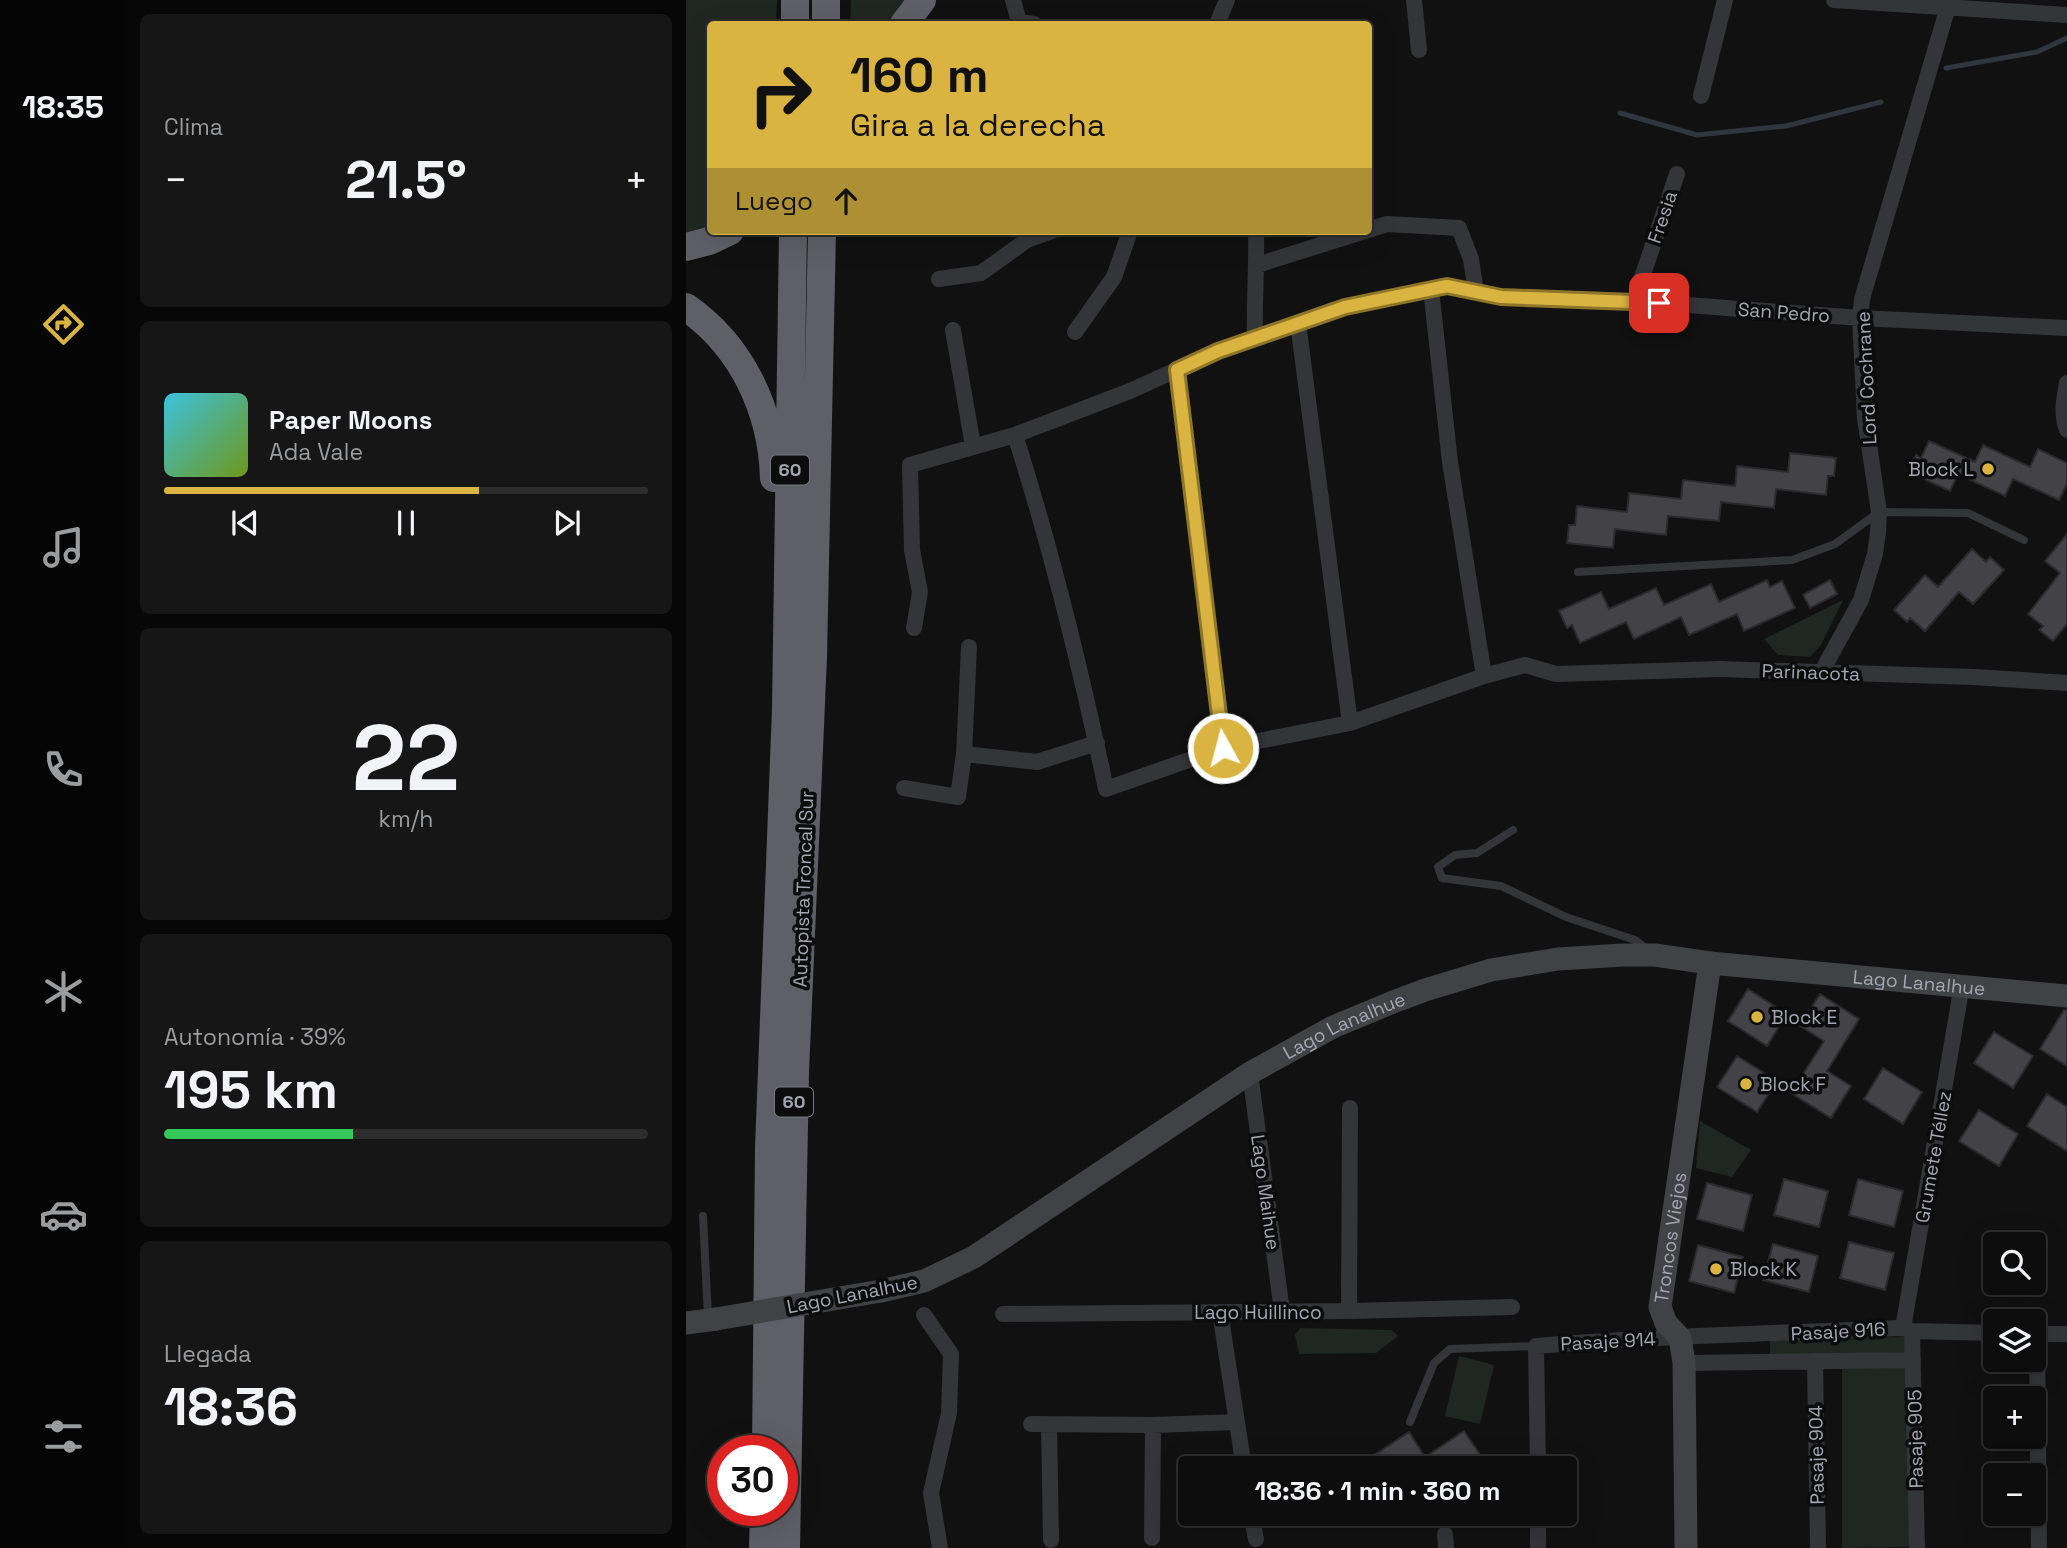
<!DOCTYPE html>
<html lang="es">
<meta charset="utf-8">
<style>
body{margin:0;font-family:"Space Grotesk",sans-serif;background:#161617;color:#f1f3f6;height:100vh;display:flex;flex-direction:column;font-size:26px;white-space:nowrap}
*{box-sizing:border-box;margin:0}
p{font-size:23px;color:#9a9c9e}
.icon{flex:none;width:38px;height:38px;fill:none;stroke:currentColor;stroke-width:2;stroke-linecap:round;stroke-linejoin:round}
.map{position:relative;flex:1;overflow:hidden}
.side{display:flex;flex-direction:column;gap:14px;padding:14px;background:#070708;width:560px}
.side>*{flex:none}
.top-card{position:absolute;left:21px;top:21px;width:665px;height:214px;border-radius:7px;box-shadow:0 7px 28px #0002,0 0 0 2px #2d2d2e;background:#dab441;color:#111;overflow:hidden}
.controls{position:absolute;left:1297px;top:1232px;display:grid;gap:14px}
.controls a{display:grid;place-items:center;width:63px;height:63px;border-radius:7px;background:#0d0d0e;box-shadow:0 7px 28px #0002,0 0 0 2px #2d2d2e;font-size:35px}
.speed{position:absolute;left:21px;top:1435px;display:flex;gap:14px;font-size:35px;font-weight:700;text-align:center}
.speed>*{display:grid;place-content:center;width:91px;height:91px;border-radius:50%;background:#0d0d0e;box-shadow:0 7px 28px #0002,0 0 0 2px #2d2d2e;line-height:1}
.speed .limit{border:10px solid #d22;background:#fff;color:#111}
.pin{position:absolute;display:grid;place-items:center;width:60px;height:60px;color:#fff;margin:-30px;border-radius:14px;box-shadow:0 4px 10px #0006}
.me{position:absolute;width:77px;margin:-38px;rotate:353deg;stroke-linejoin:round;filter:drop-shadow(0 0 5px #0008)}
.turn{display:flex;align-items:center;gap:24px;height:147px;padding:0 28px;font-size:32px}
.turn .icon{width:91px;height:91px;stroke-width:2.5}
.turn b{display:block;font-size:49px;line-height:60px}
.then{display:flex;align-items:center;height:66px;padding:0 28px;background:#0003;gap:14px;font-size:26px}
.big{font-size:52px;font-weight:600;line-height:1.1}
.side .widget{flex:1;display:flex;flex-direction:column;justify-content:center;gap:10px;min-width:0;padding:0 24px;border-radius:10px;background:#161617}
.side .dial{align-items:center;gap:0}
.dial b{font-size:91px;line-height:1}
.song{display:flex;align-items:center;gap:21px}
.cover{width:84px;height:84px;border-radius:10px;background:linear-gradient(135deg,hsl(190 70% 55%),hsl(80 70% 35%))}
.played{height:7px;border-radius:4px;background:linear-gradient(90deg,#dab441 65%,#2d2d2e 65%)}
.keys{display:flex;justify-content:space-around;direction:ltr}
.heat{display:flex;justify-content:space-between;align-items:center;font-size:38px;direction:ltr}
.charge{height:10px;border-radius:5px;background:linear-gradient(90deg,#34c759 39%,#2d2d2e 0)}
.trip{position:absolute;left:492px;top:1456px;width:399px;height:70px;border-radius:7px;background:#0d0d0e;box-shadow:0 7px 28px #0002,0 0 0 2px #2d2d2e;font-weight:600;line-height:70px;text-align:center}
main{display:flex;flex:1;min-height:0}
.tabs{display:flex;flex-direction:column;width:126px;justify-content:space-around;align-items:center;background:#050506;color:#9a9c9e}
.tabs .icon{width:49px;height:49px}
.tabs .active{color:#dab441}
.tabs b{font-size:32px;color:#f1f3f6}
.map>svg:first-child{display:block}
.green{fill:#202621}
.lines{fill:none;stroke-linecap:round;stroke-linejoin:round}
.stream{stroke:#30363d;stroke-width:5}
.building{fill:#434347;stroke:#2b2b2e;stroke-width:2}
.lane{stroke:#343539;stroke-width:8}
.street{stroke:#343539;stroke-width:16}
.secondary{stroke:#414246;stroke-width:23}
.highway{stroke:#5f6067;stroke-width:28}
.secondary-bridge{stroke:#414246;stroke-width:23}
.route-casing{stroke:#8e752a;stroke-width:18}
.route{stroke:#dab441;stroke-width:12}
.poi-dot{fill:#dab441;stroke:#0c0c0d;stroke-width:2.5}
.labels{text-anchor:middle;stroke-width:7;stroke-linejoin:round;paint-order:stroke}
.shield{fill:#0c0c0d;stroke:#767880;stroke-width:2}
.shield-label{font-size:18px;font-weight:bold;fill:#a4a7b1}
.street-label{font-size:19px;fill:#a4a7b1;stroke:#0c0c0d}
.poi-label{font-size:19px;fill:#a4a7b1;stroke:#0c0c0d;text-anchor:start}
</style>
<main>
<nav class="tabs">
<b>18:35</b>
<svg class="icon active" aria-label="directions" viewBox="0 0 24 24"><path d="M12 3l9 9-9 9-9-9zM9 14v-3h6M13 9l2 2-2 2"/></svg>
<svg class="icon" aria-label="music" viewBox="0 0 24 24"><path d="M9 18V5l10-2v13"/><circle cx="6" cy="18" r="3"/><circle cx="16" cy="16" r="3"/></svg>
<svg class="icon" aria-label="phone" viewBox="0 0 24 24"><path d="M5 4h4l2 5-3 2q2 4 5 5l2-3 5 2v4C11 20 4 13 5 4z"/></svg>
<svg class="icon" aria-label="climate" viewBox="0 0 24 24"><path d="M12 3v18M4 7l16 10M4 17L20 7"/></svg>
<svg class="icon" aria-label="car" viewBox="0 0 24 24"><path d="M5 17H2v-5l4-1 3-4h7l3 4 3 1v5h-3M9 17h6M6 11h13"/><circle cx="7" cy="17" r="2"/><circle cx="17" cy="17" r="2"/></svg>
<svg class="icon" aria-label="filters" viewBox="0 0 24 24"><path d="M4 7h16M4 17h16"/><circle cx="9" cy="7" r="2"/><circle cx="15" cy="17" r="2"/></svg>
</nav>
<section class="side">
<div class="widget"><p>Clima</p>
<div class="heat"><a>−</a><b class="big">21.5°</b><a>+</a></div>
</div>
<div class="widget">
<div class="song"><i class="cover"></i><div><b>Paper Moons</b><p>Ada Vale</p></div></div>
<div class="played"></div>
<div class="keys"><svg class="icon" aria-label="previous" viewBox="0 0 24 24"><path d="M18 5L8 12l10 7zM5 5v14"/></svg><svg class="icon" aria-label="pause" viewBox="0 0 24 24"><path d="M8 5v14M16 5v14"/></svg><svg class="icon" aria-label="next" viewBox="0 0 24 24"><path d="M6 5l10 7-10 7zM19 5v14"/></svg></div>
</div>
<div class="widget dial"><b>22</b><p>km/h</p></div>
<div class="widget"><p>Autonomía · 39%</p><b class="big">195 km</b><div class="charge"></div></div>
<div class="widget"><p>Llegada</p><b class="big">18:36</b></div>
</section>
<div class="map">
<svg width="1381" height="1548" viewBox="0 0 1381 1548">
<rect width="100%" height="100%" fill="#111112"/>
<!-- green -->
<path class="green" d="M 0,0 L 91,0 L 90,24 L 24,24 L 24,227 L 0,236 Z
M 165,0 L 227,0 L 208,24 L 164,24 Z
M 1157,600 L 1135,645 L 1124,657 L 1092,655 L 1078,639 Z
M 1014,1121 L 1065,1150 L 1046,1177 L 1010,1168 Z
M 614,1328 L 706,1330 L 712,1336 L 690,1353 L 613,1354 L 609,1335 Z
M 1219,1337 L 1219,1352 L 1084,1356 L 1084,1340 Z
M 773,1356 L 808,1365 L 794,1424 L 759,1416 Z
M 1221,1366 L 1224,1547 L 1156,1548 L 1156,1368 Z"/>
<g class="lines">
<!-- stream -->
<path class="stream" d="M 1260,68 L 1351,52 L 1381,38
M 934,113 L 1011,135 L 1100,126 L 1195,102"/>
</g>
<!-- building -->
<path class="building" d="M 1243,441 L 1289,462 L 1297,445 L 1344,467 L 1352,449 L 1381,463 L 1381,484 L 1373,500 L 1327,479 L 1319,496 L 1272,474 L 1264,491 L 1222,472 L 1230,455 L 1235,458 Z
M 1104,453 L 1150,458 L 1148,476 L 1142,476 L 1140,495 L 1090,489 L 1088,508 L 1035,502 L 1033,521 L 982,516 L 980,535 L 929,529 L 927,548 L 881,543 L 883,525 L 889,525 L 891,506 L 941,512 L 943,493 L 995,499 L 997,480 L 1049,486 L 1051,466 L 1102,472 Z
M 1381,534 L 1381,624 L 1367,641 L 1353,630 L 1357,626 L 1342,614 L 1374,573 L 1359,561 Z
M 1286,549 L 1300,562 L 1304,557 L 1318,570 L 1287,604 L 1273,592 L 1239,631 L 1224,618 L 1221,622 L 1208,610 L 1239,575 L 1252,587 Z
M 1081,580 L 1084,587 L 1096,581 L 1109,608 L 1058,631 L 1051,614 L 1003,635 L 995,617 L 948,639 L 940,622 L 894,643 L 886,625 L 881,628 L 873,611 L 915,592 L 923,609 L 970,588 L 978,605 L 1025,584 L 1033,602 Z
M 1144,580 L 1151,594 L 1124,608 L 1117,595 Z
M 1062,989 L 1101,1014 L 1081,1046 L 1042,1021 Z
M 1134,994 L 1173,1019 L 1141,1071 L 1165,1086 L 1145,1118 L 1105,1093 L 1138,1041 L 1114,1026 Z
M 1378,1010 L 1381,1010 L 1381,1066 L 1354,1049 Z
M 1308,1032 L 1347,1056 L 1327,1088 L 1288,1063 Z
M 1051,1056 L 1091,1081 L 1071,1112 L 1031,1087 Z
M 1197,1068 L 1236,1092 L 1217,1124 L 1178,1099 Z
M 1361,1094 L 1381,1107 L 1381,1151 L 1341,1126 Z
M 1293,1110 L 1332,1134 L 1313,1166 L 1273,1141 Z
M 1098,1179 L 1142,1191 L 1133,1227 L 1088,1215 Z
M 1172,1179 L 1217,1191 L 1208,1227 L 1163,1215 Z
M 1021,1183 L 1066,1195 L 1057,1231 L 1011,1219 Z
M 1163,1242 L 1208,1253 L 1199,1290 L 1154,1278 Z
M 1087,1244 L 1132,1256 L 1123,1292 L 1077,1280 Z
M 1012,1245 L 1057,1257 L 1048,1293 L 1003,1281 Z
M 778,1431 L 797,1459 L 783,1468 L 687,1468 L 681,1460 L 723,1432 L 739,1457 Z"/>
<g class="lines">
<!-- lane -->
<path class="lane" d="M 892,572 L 1106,560 L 1149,544 L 1193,512 L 1282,513 L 1338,540
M 827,830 L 791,853 L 769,855 L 752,867 L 756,878 L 815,886 L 880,917 L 949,940 L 962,950
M 17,1216 L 22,1318
M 724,1422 L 748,1363 L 764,1349 L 850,1346"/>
<!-- street -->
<path class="street" d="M 327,0 L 333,22 L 348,24
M 728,0 L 733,50
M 1148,0 L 1381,15
M 531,24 L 541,0
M 1015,96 L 1039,0
M 571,265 L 701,224 L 773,228 L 785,259 L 790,292
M 253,279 L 295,273 L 341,240 L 366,231
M 745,289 L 764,462 L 798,676
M 948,301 L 991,174
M 612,323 L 664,723
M 267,330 L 287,446
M 389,332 L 428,277 L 444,231
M 569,338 C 568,302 571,267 570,231
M 491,370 L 537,748
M 1381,383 C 1378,399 1375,414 1381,430
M 329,435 C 366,551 395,670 420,789 L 537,748 L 664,723 L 798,676 L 839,665 L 870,674 L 1034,669 L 1288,677 L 1381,683
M 228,628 L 234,592 L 226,550 L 224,465 L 329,435 L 444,391 L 532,351 L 659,307 L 761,286 L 815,297 L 948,301 L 1174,318 L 1381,328
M 1135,673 L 1175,600 L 1189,554 L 1192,532 L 1193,512 L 1179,418 L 1174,318 L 1176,299 L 1264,0
M 278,754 L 351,762 L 411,743
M 218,788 L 272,797 L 278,754 L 283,647
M 564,1073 L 596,1311
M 663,1311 L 664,1108
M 534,1312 L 558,1468
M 317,1314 L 663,1311 L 826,1307
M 238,1315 L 265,1354 L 263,1413 L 245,1493 L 254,1548
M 1217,1328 L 1276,985
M 1226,1331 L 1231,1548
M 1348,1334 L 1381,1334
M 1351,1335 L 1353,1548
M 1129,1361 L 1132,1548
M 998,1363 L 1227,1360
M 345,1424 L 467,1425 L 550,1422
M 363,1425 L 365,1540
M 852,1468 L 850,1346 C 972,1336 1095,1333 1217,1328 L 1226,1331 L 1309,1333
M 565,1514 L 570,1539
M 852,1514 L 852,1548
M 759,1534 L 760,1548
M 466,1538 L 467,1425"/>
<!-- secondary -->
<g class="secondary">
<path id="s1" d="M 195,1291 L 238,1281 L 288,1257 L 564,1073 L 647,1027 L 707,1002 L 739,990 L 805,970 L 872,959 L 937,955 L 969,955 L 1024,963 L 1381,996"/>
<path d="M 0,1323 L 30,1319"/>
<path id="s2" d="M 1000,1548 L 998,1363 L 994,1338 L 980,1323 L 974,1307 L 1024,963"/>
</g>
<!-- highway -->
<path class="highway" d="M 109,24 L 109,0
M 140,24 L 140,0
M 218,24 L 236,0
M 0,247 L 23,241 L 44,231
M 0,307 C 56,346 86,410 88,478
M 80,1451 L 83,1148 L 100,709 L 107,231
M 77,1548 L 78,1510
M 100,1548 L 109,1072 L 127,657 L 136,231"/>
<!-- secondary-bridge -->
<path class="secondary-bridge" d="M 30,1319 L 195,1291"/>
</g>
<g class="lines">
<defs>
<path id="route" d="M 537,748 L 491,370 L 532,351 L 659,307 L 761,286 L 815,297 L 973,303"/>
</defs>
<!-- route casing -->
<use href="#route" class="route-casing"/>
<!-- route -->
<use href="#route" class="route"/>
</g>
<!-- markers -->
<g class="poi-dot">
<circle cx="1302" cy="469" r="7"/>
<circle cx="1071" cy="1017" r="7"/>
<circle cx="1060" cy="1084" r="7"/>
<circle cx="1030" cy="1269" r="7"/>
</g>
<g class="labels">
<!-- shield labels -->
<g class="shield">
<rect x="85" y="455.5" width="38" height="29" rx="5"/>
<rect x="89" y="1087.5" width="38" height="29" rx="5"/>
</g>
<g class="shield-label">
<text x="104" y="476">60</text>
<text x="108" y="1108">60</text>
</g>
<!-- street labels -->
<g class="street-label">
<text transform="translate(976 217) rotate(-71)" y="7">Fresia</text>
<text transform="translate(1098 312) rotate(4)" y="7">San Pedro</text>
<text transform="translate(1180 378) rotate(-93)" y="7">Lord Cochrane</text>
<text transform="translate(1125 672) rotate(2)" y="7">Parinacota</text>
<text transform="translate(117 889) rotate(-88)" y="7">Autopista Troncal Sur</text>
<text dy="7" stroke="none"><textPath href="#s1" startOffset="1125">Lago Lanalhue</textPath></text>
<text dy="7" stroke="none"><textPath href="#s1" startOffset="537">Lago Lanalhue</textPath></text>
<text transform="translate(1247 1157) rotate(-80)" y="7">Grumete Téllez</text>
<text transform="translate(580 1192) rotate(82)" y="7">Lago Maihue</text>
<text dy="7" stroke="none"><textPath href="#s2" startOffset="318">Troncos Viejos</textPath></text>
<text transform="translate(166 1294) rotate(-11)" y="7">Lago Lanalhue</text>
<text x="572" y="1319">Lago Huillinco</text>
<text transform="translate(1152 1331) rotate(-3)" y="7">Pasaje 916</text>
<text transform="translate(922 1341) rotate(-3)" y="7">Pasaje 914</text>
<text transform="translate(1229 1439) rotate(-91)" y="7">Pasaje 905</text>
<text transform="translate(1130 1455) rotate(-91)" y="7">Pasaje 904</text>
</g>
<!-- poi labels -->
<g class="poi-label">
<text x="1288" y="476" text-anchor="end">Block L</text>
<text x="1085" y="1024">Block E</text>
<text x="1074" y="1091">Block F</text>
<text x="1044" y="1276">Block K</text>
</g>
</g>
</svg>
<div class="controls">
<a><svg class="icon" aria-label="search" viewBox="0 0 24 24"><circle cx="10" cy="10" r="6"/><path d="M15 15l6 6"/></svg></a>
<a><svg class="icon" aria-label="layers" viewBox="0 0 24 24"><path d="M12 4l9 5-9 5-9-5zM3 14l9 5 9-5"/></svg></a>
<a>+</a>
<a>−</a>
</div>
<div class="speed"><div class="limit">30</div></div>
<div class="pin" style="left:973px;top:303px;background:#d93025"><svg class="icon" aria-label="arrive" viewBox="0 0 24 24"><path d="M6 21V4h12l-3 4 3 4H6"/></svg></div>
<svg class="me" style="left:537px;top:748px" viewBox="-20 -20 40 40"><circle r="17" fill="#dab441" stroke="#fff" stroke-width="3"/><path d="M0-11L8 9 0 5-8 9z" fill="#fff"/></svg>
<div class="trip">18:36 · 1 min · 360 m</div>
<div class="top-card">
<div class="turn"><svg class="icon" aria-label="right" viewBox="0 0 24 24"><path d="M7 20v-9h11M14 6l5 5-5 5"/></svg><div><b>160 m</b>Gira a la derecha</div></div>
<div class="then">Luego<svg class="icon" aria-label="ahead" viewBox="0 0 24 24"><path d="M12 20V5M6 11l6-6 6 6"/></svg></div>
</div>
</div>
</main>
